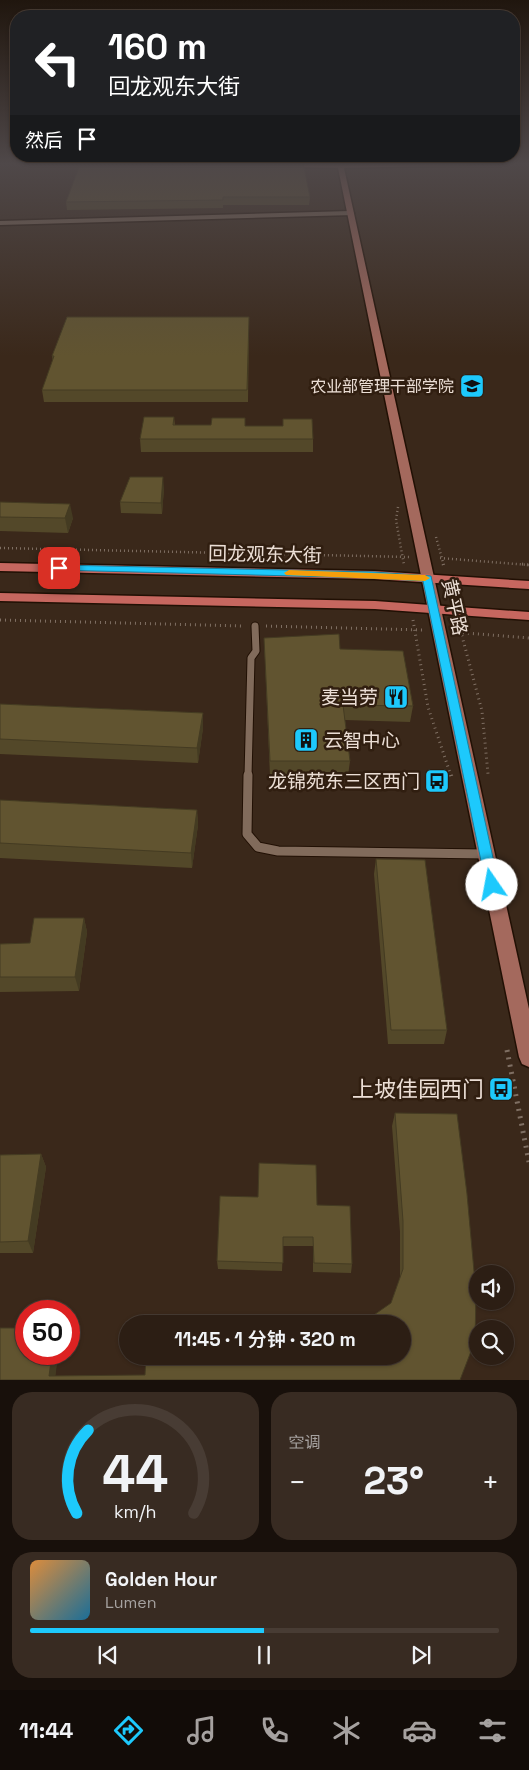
<!DOCTYPE html>
<html lang="zh">
<meta charset="utf-8">
<style>
body{margin:0;font-family:"Space Grotesk","Noto Sans SC",sans-serif;background:#382b22;color:#f1f3f6;height:100vh;display:flex;flex-direction:column;font-size:19px;white-space:nowrap}
*{box-sizing:border-box;margin:0}
p{font-size:16px;color:#a6a2a0}
.icon{flex:none;width:28px;height:28px;fill:none;stroke:currentColor;stroke-width:2;stroke-linecap:round;stroke-linejoin:round}
.map{position:relative;height:1380px;overflow:hidden}
.panel{display:flex;flex-direction:column;gap:12px;padding:12px;background:#18100b;flex:1}
.panel>*{flex:none}
.banner{position:absolute;left:10px;top:10px;width:510px;height:152px;border-radius:20px;box-shadow:0 1px 4px #0004,0 0 0 1px #483c34;background:#202124;color:#fff;overflow:hidden}
.controls{position:absolute;left:469px;top:1265px;display:grid;gap:10px}
.controls a{display:grid;place-items:center;width:45px;height:45px;border-radius:50%;background:#2c1e14;box-shadow:0 1px 4px #0004,0 0 0 1px #483c34;font-size:25px}
.speed{position:absolute;left:15px;top:1300px;display:flex;gap:10px;font-size:25px;font-weight:700;text-align:center}
.speed>*{display:grid;place-content:center;width:65px;height:65px;border-radius:50%;background:#2c1e14;box-shadow:0 1px 4px #0004,0 0 0 1px #483c34;line-height:1}
.speed .limit{border:8px solid #d22;background:#fff;color:#111}
.pin{position:absolute;display:grid;place-items:center;width:42px;height:42px;color:#fff;margin:-21px;border-radius:10px;box-shadow:0 2px 8px #0006}
.me{position:absolute;width:55px;margin:-28px;rotate:348deg;stroke-linejoin:round;filter:drop-shadow(0 0 4px #0008)}
.turn{display:flex;align-items:center;gap:18px;height:105px;padding:0 15px;font-size:22px}
.turn .icon{width:65px;height:65px;stroke-width:2.5}
.turn b{display:block;font-size:35px;line-height:42px}
.then{display:flex;align-items:center;height:48px;padding:0 15px;background:#0003;gap:10px;font-size:19px}
.big{font-size:38px;font-weight:600;line-height:1.1}
.panel .card{flex:1;display:flex;flex-direction:column;justify-content:center;gap:8px;min-width:0;padding:0 18px;border-radius:20px;background:#382b22}
.panel .dial{align-items:center;gap:0}
.dial svg{height:130px;overflow:visible;fill:none;stroke:#483c34;stroke-width:7;stroke-linecap:round;text-anchor:middle}
.dial text{fill:#f1f3f6;stroke:none}
.song{display:flex;align-items:center;gap:15px}
.cover{width:60px;height:60px;border-radius:8px;background:linear-gradient(135deg,hsl(30 70% 55%),hsl(200 70% 35%))}
.played{height:5px;border-radius:2px;background:linear-gradient(90deg,#1dc9fc 50%,#483c34 50%)}
.keys{display:flex;justify-content:space-around;direction:ltr}
.heat{display:flex;justify-content:space-between;align-items:center;font-size:28px;direction:ltr}
.panel .tiles{flex:1;display:grid;gap:12px;grid-template-columns:1fr 1fr}
.card:last-child{grid-column:span 2}
.trip{position:absolute;left:119px;top:1315px;width:292px;height:50px;border-radius:25px;background:#2c1e14;box-shadow:0 1px 4px #0004,0 0 0 1px #483c34;font-weight:600;line-height:50px;text-align:center}
.tabs{display:flex;height:80px;justify-content:space-around;align-items:center;background:#120c08;color:#a6a2a0}
.tabs .icon{width:35px;height:35px}
.tabs .selected{color:#1dc9fc}
.tabs b{font-size:22px;color:#f1f3f6}
.map>svg:first-child{display:block}
.lines{fill:none;stroke-linecap:round;stroke-linejoin:round}
.service-far1-casing{stroke:#211004;stroke-width:9}
.service-casing{stroke:#211004;stroke-width:11}
.tertiary-casing{stroke:#211004;stroke-width:3}
.secondary-casing{stroke:#211004;stroke-width:3}
.primary-casing{stroke:#211004;stroke-width:3}
.path-far4{stroke:#7f6f63;stroke-width:1;stroke-dasharray:0.5 2;stroke-linecap:butt}
.path-far3{stroke:#7f6f63;stroke-width:2.5;stroke-dasharray:1 3;stroke-linecap:butt}
.path-far2{stroke:#7f6f63;stroke-width:3;stroke-dasharray:1 4;stroke-linecap:butt}
.path-far1{stroke:#7f6f63;stroke-width:4;stroke-dasharray:1 4.5;stroke-linecap:butt}
.path{stroke:#7f6f63;stroke-width:5;stroke-dasharray:2 5.5;stroke-linecap:butt}
.service-far1{stroke:#816b5b;stroke-width:7}
.service{stroke:#816b5b;stroke-width:9}
.tertiary{fill:#816b5b;fill-rule:evenodd}
.secondary{fill:#a4695d;fill-rule:evenodd}
.primary{fill:#c6675f;fill-rule:evenodd}
.wall{fill:#534829}
.shaded-wall{fill:#443b22}
.building{fill:#615430;stroke:#443b22}
.route{fill:#1dc9fc;stroke:#1383a4}
.slow{fill:#f59e0b}
.labels{text-anchor:middle;stroke-width:5;stroke-linejoin:round;paint-order:stroke}
.far-poi-label{font-size:16px;fill:#ebded5;stroke:#301e10;text-anchor:end}
.street-label{font-size:19px;fill:#ebded5;stroke:#301e10}
.poi-label{font-size:19px;fill:#ebded5;stroke:#301e10;text-anchor:end}
.near-poi-label{font-size:22px;fill:#ebded5;stroke:#301e10;text-anchor:end}
</style>
<div class="map">
<svg width="529" height="1380" viewBox="0 0 529 1380">
<rect width="100%" height="100%" fill="#3a281a"/>
<g class="lines">
<defs>
<path id="service-far1" d="M 248,776 L 251,658 L 256,651 L 255,626"/>
<path id="service" d="M 248,775 L 247,834 L 258,847 L 278,851 L 485,854"/>
<path id="tertiary" d="M 350,211 L 354,213 L 353,215 L 0,225 L 0,221 Z"/>
<path id="secondary" d="M 196,163 L 472,163 L 469,165 L 344,168 L 529,1009 L 529,1067 L 522,1064 L 519,1057 L 338,168 L 199,165 Z"/>
<path id="primary" d="M 0,563 L 374,571 L 529,581 L 529,589 L 374,579 L 0,571 Z
M 0,593 L 375,601 L 529,612 L 529,620 L 375,609 L 0,601 Z"/>
</defs>
<!-- service-far1 casing -->
<use href="#service-far1" class="service-far1-casing"/>
<!-- service casing -->
<use href="#service" class="service-casing"/>
<!-- tertiary casing -->
<use href="#tertiary" class="tertiary-casing"/>
<!-- secondary casing -->
<use href="#secondary" class="secondary-casing"/>
<!-- primary casing -->
<use href="#primary" class="primary-casing"/>
<!-- path-far4 -->
<path class="path-far4" d="M 109,163 L 183,165
M 479,165 L 529,163"/>
<!-- path-far3 -->
<path class="path-far3" d="M 398,507 L 396,520 L 404,565
M 436,537 L 444,566
M 0,548 L 409,557
M 440,558 L 529,565"/>
<!-- path-far2 -->
<path class="path-far2" d="M 443,564 L 444,567
M 522,564 L 529,565
M 0,620 L 244,626
M 413,620 L 428,707 L 451,776
M 458,621 L 482,711 L 488,774
M 266,626 L 424,630
M 453,632 L 529,638"/>
<!-- path-far1 -->
<path class="path-far1" d="M 451,775 L 452,779"/>
<!-- path -->
<path class="path" d="M 507,1050 L 529,1162"/>
<!-- service-far1 -->
<use href="#service-far1" class="service-far1"/>
<!-- service -->
<use href="#service" class="service"/>
<!-- tertiary -->
<use href="#tertiary" class="tertiary"/>
<!-- secondary -->
<use href="#secondary" class="secondary"/>
<!-- primary -->
<use href="#primary" class="primary"/>
</g>
<!-- wall -->
<path class="wall" d="M 79,167 L 310,197 L 309,205 L 223,205 L 223,208 L 67,210 L 66,202 Z
M 249,317 L 248,402 L 44,402 L 42,390 L 53,361 L 52,356 Z
M 174,417 L 175,425 L 246,426 L 313,439 L 313,452 L 141,452 L 140,439 Z
M 164,488 L 162,514 L 121,513 L 120,502 Z
M 0,502 L 73,518 L 68,533 L 0,531 Z
M 264,638 L 340,649 L 413,706 L 410,722 L 345,720 L 350,761 L 348,776 L 270,776 Z
M 0,704 L 203,713 L 203,728 L 198,763 L 0,754 Z
M 0,800 L 197,810 L 198,825 L 192,868 L 0,858 Z
M 376,859 L 447,1030 L 444,1044 L 388,1044 L 374,874 Z
M 84,918 L 87,932 L 79,991 L 0,992 L 0,944 L 30,943 Z
M 395,1113 L 460,1380 L 0,1380 L 58,1354 L 55,1376 L 145,1375 L 402,1356 L 391,1303 L 400,1278 L 400,1232 L 392,1126 Z
M 41,1154 L 46,1167 L 33,1253 L 0,1253 L 0,1155 Z
M 317,1205 L 352,1264 L 351,1273 L 313,1272 L 313,1246 L 283,1246 L 282,1271 L 218,1269 L 217,1261 Z"/>
<!-- shaded-wall -->
<path class="shaded-wall" d="M 163,477 L 164,488 L 162,514 L 161,503 Z
M 70,504 L 73,518 L 68,533 L 65,518 Z
M 203,713 L 203,728 L 198,763 L 197,748 Z
M 197,810 L 198,825 L 192,868 L 191,853 Z
M 84,918 L 87,932 L 79,991 L 75,977 Z
M 41,1154 L 46,1167 L 33,1253 L 28,1241 Z
M 52,1354 L 58,1354 L 55,1380 L 49,1376 Z"/>
<!-- building -->
<path class="building" d="M 303,163 L 310,197 L 223,197 L 223,200 L 66,202 L 79,167 Z
M 67,317 L 249,317 L 247,390 L 42,390 L 54,356 L 52,356 Z
M 144,417 L 174,417 L 173,425 L 211,425 L 212,418 L 245,418 L 245,426 L 283,426 L 283,419 L 312,419 L 313,439 L 140,439 Z
M 130,477 L 163,477 L 161,503 L 120,502 Z
M 0,502 L 70,504 L 65,518 L 0,517 Z
M 339,634 L 340,649 L 403,651 L 413,706 L 343,705 L 350,761 L 270,761 L 264,638 Z
M 0,704 L 203,713 L 197,748 L 0,739 Z
M 0,800 L 197,810 L 191,853 L 0,843 Z
M 376,859 L 425,860 L 447,1030 L 391,1030 Z
M 34,918 L 84,918 L 75,977 L 0,977 L 0,944 L 30,943 Z
M 395,1113 L 457,1114 L 467,1194 L 476,1293 L 475,1341 L 460,1380 L 0,1380 L 0,1328 L 26,1328 L 26,1354 L 52,1354 L 49,1376 L 145,1375 L 146,1356 L 402,1356 L 402,1324 L 361,1324 L 391,1303 L 403,1269 L 403,1221 Z
M 41,1154 L 28,1241 L 0,1242 L 0,1155 Z
M 259,1163 L 316,1165 L 317,1205 L 350,1206 L 352,1264 L 314,1263 L 313,1237 L 283,1237 L 283,1263 L 217,1261 L 220,1196 L 258,1197 Z"/>
<!-- sky -->
<linearGradient id="sky" x2="0" y2="1"><stop stop-color="#20160e"/><stop offset="0.46" stop-color="#4f4849"/><stop offset="1" stop-color="#4f4849" stop-opacity="0"/></linearGradient>
<rect width="529" height="356" fill="url(#sky)"/>
<!-- route -->
<path class="route" d="M 59,565 L 374,572 L 431,576 L 499,885 L 497,889 L 492,891 L 488,889 L 486,885 L 423,581 L 374,578 L 56,570 L 54,568 Z"/>
<!-- slow -->
<path class="slow" d="M 289,570 L 425,575 L 430,578 L 425,581 L 286,575 L 284,573 Z"/>
<!-- icons -->
<defs>
<symbol id="school-square" viewBox="-11 -11 22 22"><rect x="-9" y="-9" width="18" height="18" rx="4" fill="#1dc9fc" stroke="#301e10"/><path d="M0-5L7-2L0 1L-7-2ZM-4 1L0 2.5L4 1V4Q0 6-4 4Z" fill="#111"/></symbol>
<symbol id="restaurant-square" viewBox="-11 -11 22 22"><rect x="-9" y="-9" width="18" height="18" rx="4" fill="#1dc9fc" stroke="#301e10"/><path d="M-5-6h1v4h1v-4h1v4h1v-4h1v5L-1.5 .5V6h-2V.5L-5-1ZM5-6V6H3V1.5H1.5Q1.5-4 5-6Z" fill="#111"/></symbol>
<symbol id="building-square" viewBox="-11 -11 22 22"><rect x="-9" y="-9" width="18" height="18" rx="4" fill="#1dc9fc" stroke="#301e10"/><path d="M-4-6H4V6H1V3H-1V6H-4ZM-2.5-4.3h1.7v1.8h-1.7ZM.8-4.3h1.7v1.8H.8ZM-2.5-1h1.7V.8h-1.7ZM.8-1h1.7V.8H.8Z" fill="#111"/></symbol>
<symbol id="bus-square" viewBox="-11 -11 22 22"><rect x="-9" y="-9" width="18" height="18" rx="4" fill="#1dc9fc" stroke="#301e10"/><path d="M-5-6H5V4H4V6H2V4H-2V6H-4V4H-5ZM-3.5-4V0h7V-4ZM-3.5 1.2v1.5H-2V1.2ZM2 1.2v1.5H3.5V1.2Z" fill="#111"/></symbol>
</defs>
<g fill-rule="evenodd">
<use href="#school-square" x="458" y="372" width="28" height="28"/>
<use href="#restaurant-square" x="382" y="683" width="28" height="28"/>
<use href="#building-square" x="292" y="726" width="28" height="28"/>
<use href="#bus-square" x="423" y="767" width="28" height="28"/>
<use href="#bus-square" x="487" y="1075" width="28" height="28"/>
</g>
<g class="labels">
<!-- far-poi labels -->
<g class="far-poi-label">
<text x="454" y="392">农业部管理干部学院</text>
</g>
<!-- street labels -->
<g class="street-label">
<text transform="translate(265 554) rotate(1)" y="7">回龙观东大街</text>
<text transform="translate(455 607) rotate(78)" y="7">黄平路</text>
</g>
<!-- poi labels -->
<g class="poi-label">
<text x="378" y="704">麦当劳</text>
<text x="324" y="747" text-anchor="start">云智中心</text>
<text x="420" y="788">龙锦苑东三区西门</text>
</g>
<!-- near-poi labels -->
<g class="near-poi-label">
<text x="484" y="1097">上坡佳园西门</text>
</g>
</g>
</svg>
<div class="controls">
<a><svg class="icon" aria-label="sound" viewBox="0 0 24 24"><path d="M4 9h4l5-4v14l-5-4H4zM17 9q2 3 0 6"/></svg></a>
<a><svg class="icon" aria-label="search" viewBox="0 0 24 24"><circle cx="10" cy="10" r="6"/><path d="M15 15l6 6"/></svg></a>
</div>
<div class="speed"><div class="limit">50</div></div>
<div class="pin" style="left:59px;top:568px;background:#d93025"><svg class="icon" aria-label="arrive" viewBox="0 0 24 24"><path d="M6 21V4h12l-3 4 3 4H6"/></svg></div>
<svg class="me" style="left:492px;top:885px" viewBox="-20 -20 40 40"><circle r="19" fill="#fff"/><path d="M0-13L10 11 0 6-10 11z" fill="#1dc9fc"/></svg>
<div class="trip">11:45 · 1 分钟 · 320 m</div>
<div class="banner">
<div class="turn"><svg class="icon" aria-label="left" viewBox="0 0 24 24"><path d="M17 20v-9H6M10 6l-5 5 5 5"/></svg><div><b>160 m</b>回龙观东大街</div></div>
<div class="then">然后<svg class="icon" aria-label="arrive" viewBox="0 0 24 24"><path d="M6 21V4h12l-3 4 3 4H6"/></svg></div>
</div>
</div>
<section class="panel">
<div class="tiles">
<div class="card dial"><svg viewBox="0 0 100 80">
<path d="M14 69A42 42 0 1 1 86 69"/>
<path d="M14 69A42 42 0 0 1 21 18" stroke="#1dc9fc"/>
<text x="50" y="56" font-size="32" font-weight="700">44</text>
<text x="50" y="72" font-size="11">km/h</text>
</svg></div>
<div class="card"><p>空调</p>
<div class="heat"><a>−</a><b class="big">23°</b><a>+</a></div>
</div>
<div class="card">
<div class="song"><i class="cover"></i><div><b>Golden Hour</b><p>Lumen</p></div></div>
<div class="played"></div>
<div class="keys"><svg class="icon" aria-label="previous" viewBox="0 0 24 24"><path d="M18 5L8 12l10 7zM5 5v14"/></svg><svg class="icon" aria-label="pause" viewBox="0 0 24 24"><path d="M8 5v14M16 5v14"/></svg><svg class="icon" aria-label="next" viewBox="0 0 24 24"><path d="M6 5l10 7-10 7zM19 5v14"/></svg></div>
</div>
</div>
</section>
<nav class="tabs">
<b>11:44</b>
<svg class="icon selected" aria-label="directions" viewBox="0 0 24 24"><path d="M12 3l9 9-9 9-9-9zM9 14v-3h6M13 9l2 2-2 2"/></svg>
<svg class="icon" aria-label="music" viewBox="0 0 24 24"><path d="M9 18V5l10-2v13"/><circle cx="6" cy="18" r="3"/><circle cx="16" cy="16" r="3"/></svg>
<svg class="icon" aria-label="phone" viewBox="0 0 24 24"><path d="M5 4h4l2 5-3 2q2 4 5 5l2-3 5 2v4C11 20 4 13 5 4z"/></svg>
<svg class="icon" aria-label="climate" viewBox="0 0 24 24"><path d="M12 3v18M4 7l16 10M4 17L20 7"/></svg>
<svg class="icon" aria-label="car" viewBox="0 0 24 24"><path d="M5 17H2v-5l4-1 3-4h7l3 4 3 1v5h-3M9 17h6M6 11h13"/><circle cx="7" cy="17" r="2"/><circle cx="17" cy="17" r="2"/></svg>
<svg class="icon" aria-label="filters" viewBox="0 0 24 24"><path d="M4 7h16M4 17h16"/><circle cx="9" cy="7" r="2"/><circle cx="15" cy="17" r="2"/></svg>
</nav>
